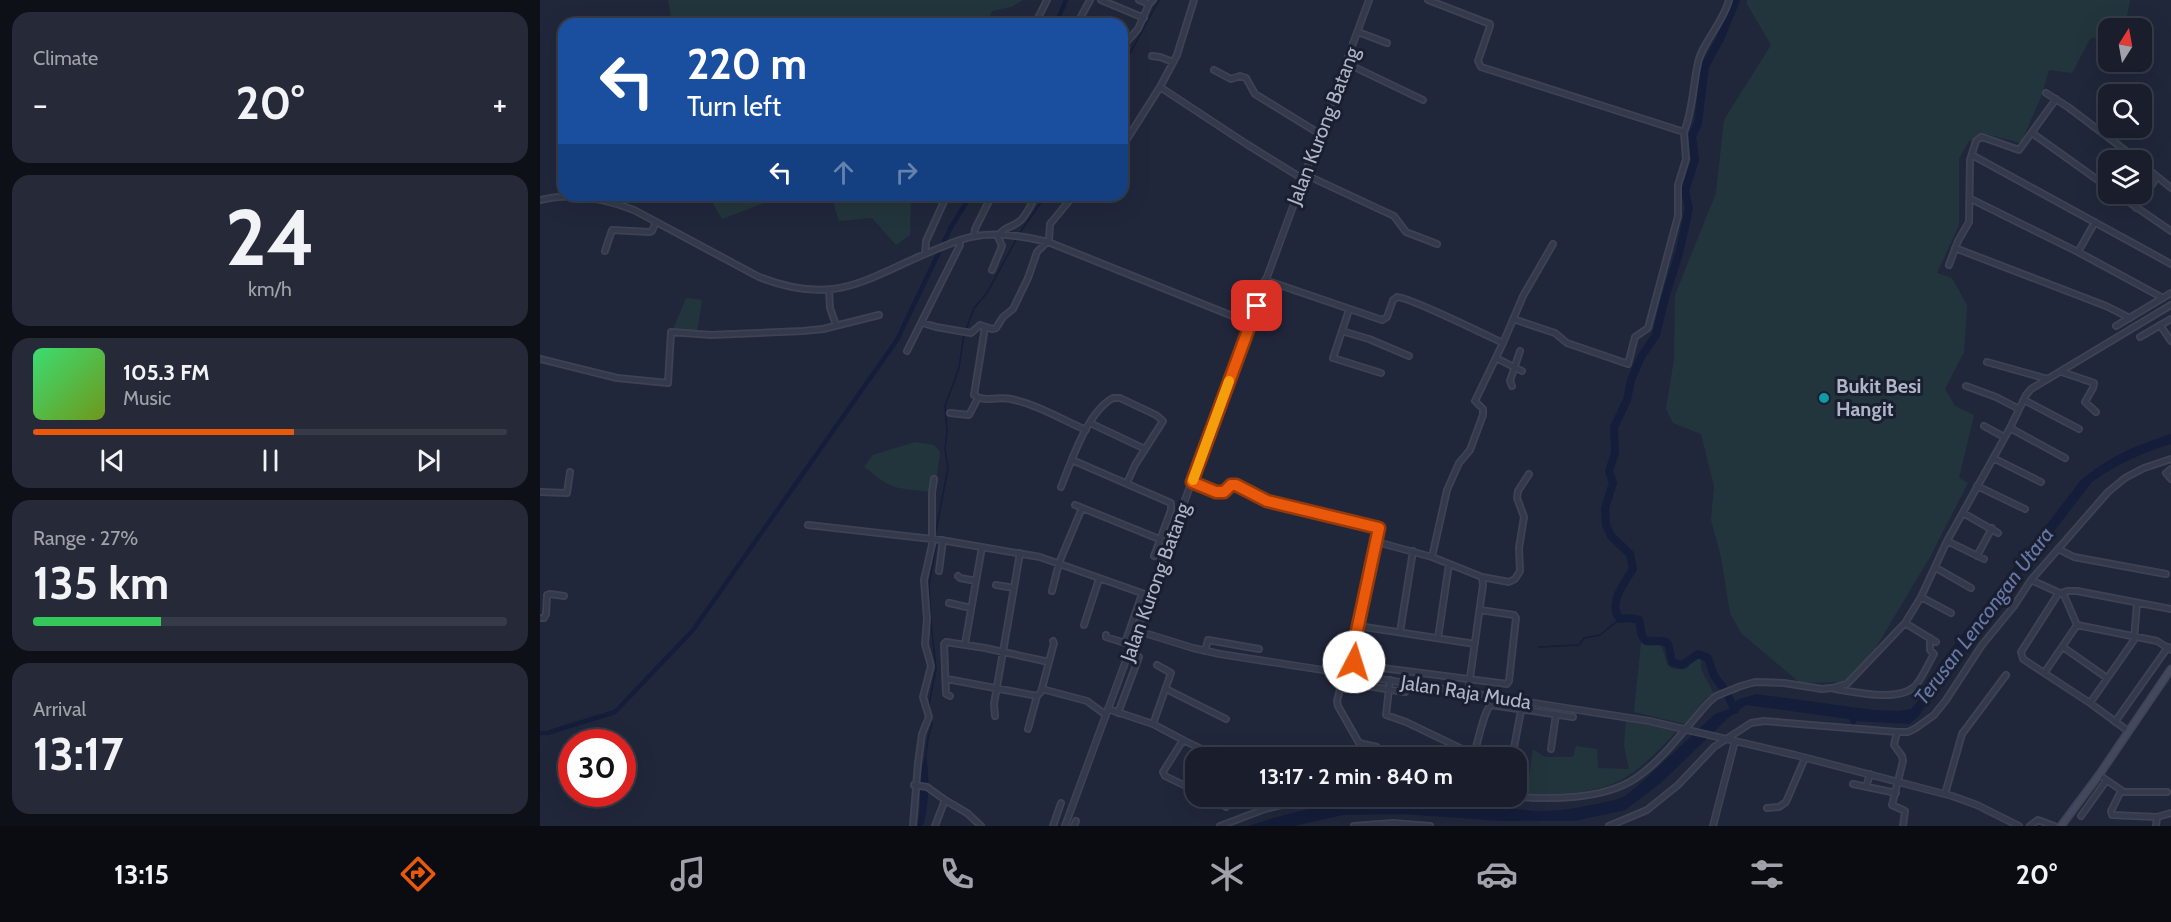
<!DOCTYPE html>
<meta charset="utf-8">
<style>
body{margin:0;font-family:Cabin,sans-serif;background:#262a38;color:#f1f3f6;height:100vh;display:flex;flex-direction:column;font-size:22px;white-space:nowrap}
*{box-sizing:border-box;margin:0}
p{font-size:20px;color:#9fa2a9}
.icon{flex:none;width:33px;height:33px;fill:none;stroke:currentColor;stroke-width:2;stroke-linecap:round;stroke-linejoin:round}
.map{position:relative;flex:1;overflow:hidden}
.sheet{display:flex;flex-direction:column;gap:12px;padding:12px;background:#0e1018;width:540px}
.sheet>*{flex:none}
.banner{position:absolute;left:18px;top:18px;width:570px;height:183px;border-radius:18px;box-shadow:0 6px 24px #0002,0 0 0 2px #373b48;background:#1a4fa0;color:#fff;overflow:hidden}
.needle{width:39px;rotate:11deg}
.buttons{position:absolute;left:1558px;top:18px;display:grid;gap:12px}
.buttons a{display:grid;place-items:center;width:54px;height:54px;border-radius:12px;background:#191d2c;box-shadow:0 6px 24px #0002,0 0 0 2px #373b48;font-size:30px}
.speed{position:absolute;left:18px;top:729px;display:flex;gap:12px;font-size:30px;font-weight:700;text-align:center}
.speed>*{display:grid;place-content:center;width:78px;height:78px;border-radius:50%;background:#191d2c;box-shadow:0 6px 24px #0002,0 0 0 2px #373b48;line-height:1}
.speed .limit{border:9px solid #d22;background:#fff;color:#111}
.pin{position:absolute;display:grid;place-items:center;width:51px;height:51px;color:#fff;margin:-26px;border-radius:12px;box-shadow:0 3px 9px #0006}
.me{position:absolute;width:66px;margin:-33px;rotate:5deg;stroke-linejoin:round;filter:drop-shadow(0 0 4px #0008)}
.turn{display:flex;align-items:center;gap:21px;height:126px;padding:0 30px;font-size:27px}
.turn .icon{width:78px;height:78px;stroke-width:2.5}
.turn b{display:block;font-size:42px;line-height:51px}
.lanes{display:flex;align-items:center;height:57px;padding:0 30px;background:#0003;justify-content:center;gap:30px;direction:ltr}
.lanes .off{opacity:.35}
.big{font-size:45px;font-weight:700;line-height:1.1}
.sheet .widget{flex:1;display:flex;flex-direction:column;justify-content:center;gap:9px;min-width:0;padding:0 21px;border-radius:18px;background:#262a38}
.sheet .dial{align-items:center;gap:0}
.dial b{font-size:78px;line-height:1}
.song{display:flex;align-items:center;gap:18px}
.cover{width:72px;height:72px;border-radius:9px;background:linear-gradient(135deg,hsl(140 70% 55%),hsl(80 70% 35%))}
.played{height:6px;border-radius:3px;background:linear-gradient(90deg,#ea580c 55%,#373b48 55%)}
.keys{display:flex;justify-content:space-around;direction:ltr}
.heat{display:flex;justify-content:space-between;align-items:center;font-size:33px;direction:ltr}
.charge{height:9px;border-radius:4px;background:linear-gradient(90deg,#34c759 27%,#373b48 0)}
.trip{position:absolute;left:645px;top:747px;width:342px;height:60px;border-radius:18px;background:#191d2c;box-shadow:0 6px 24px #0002,0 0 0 2px #373b48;font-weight:700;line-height:60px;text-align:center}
.dock{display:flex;height:96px;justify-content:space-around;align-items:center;background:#0a0c12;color:#9fa2a9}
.dock .icon{width:42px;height:42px}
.dock .current{color:#ea580c}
.dock b{font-size:27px;color:#f1f3f6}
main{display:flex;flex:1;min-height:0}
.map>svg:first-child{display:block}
.green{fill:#23353c}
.water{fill:#141d39}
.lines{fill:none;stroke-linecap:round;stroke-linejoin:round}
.stream{stroke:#141d39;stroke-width:1.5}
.canal{stroke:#141d39;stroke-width:4.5}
.river{stroke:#141d39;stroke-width:8}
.minor-casing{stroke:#3e4354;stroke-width:8}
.tertiary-casing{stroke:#3e4354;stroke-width:8}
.secondary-casing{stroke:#3e4354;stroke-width:9}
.minor{stroke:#343a4b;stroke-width:4.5}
.tertiary{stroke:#343a4b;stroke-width:5}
.secondary{stroke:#42485e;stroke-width:6}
.route-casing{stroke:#983908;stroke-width:15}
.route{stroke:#ea580c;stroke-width:10}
.slow{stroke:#f59e0b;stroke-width:10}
.culture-dot{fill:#0f9aa8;stroke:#1a1f30;stroke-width:2}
.labels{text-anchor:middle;stroke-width:6;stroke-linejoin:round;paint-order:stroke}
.street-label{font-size:20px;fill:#afb5c7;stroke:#1a1f30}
.poi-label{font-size:20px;font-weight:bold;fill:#afb5c7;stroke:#1a1f30;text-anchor:start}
.water-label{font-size:21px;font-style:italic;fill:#6677a8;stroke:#1a1f30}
</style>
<main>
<section class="sheet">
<div class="widget"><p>Climate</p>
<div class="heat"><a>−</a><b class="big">20°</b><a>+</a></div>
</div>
<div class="widget dial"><b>24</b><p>km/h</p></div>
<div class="widget">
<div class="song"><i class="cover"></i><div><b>105.3 FM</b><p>Music</p></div></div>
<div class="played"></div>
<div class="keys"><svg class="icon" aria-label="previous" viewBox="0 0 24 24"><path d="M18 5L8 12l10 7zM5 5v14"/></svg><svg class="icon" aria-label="pause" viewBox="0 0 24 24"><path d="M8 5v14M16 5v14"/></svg><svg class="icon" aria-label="next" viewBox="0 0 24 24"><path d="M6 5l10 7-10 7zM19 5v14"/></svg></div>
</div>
<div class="widget"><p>Range · 27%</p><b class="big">135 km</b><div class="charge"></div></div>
<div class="widget"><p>Arrival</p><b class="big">13:17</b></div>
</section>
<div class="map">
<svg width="1631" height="826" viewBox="0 0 1631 826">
<rect width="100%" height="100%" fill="#21273b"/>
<!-- green -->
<path class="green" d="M 128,0 L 483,0 L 471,7 L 452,11 L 447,24 L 132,24 Z
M 1207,0 L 1590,0 L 1585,28 L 1569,28 L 1569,35 L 1550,39 L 1532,73 L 1509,70 L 1501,97 L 1481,143 L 1446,134 L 1429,141 L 1419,159 L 1419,225 L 1397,273 L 1412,278 L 1427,305 L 1424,352 L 1405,389 L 1415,406 L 1434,415 L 1419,478 L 1428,483 L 1390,557 L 1332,654 L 1304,682 L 1260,683 L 1201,633 L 1190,613 L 1181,557 L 1171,520 L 1174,486 L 1161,434 L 1133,423 L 1126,409 L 1134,359 L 1135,295 L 1176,193 L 1184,120 L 1231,45 L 1207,4 Z
M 168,195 L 238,195 L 240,197 L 182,219 Z
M 291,195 L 371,195 L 370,235 L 356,245 L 332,218 L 299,221 Z
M 146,298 L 162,300 L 157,333 L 133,330 Z
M 375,442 L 394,445 L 400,452 L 397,475 L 393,481 L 391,492 C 376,489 361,491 348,484 C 339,480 333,472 324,467 L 333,455 Z
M 1101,643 L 1118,643 C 1131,657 1119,674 1148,668 L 1154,655 L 1161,659 L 1161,669 L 1174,694 L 1166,698 L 1145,724 L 1094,712 Z
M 1086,721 L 1137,731 C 1120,748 1103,768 1081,780 C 1054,794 1016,795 986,794 L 993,749 L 1005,757 L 1033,757 L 1036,746 L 1057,749 L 1058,768 L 1089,769 L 1084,745 Z"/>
<!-- water -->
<path class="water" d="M 1631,434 L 1631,444 C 1602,453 1577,464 1552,482 L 1437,631 L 1378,717 L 1369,724 L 1317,721 L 1313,727 L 1309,719 L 1206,705 L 1188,718 L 1122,782 L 1085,810 L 1035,821 L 962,821 L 862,814 L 803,815 L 754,826 L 708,826 C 761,808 815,798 870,799 C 913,801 955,808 998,811 C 1021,812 1052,805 1075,800 L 1085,796 L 1102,782 L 1175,714 L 1194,707 L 1197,700 L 1216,694 L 1334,710 L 1358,711 L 1371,709 L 1378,701 L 1398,666 L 1541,480 C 1572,455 1594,446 1631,434 Z
M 386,755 C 390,777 389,805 383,826 L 377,826 C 384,801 375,782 386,755 Z"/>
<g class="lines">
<!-- stream -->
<path class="stream" d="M 582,68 L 619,0
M 479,234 L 506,195
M 426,330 L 434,308 L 447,293 L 477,238
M 396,531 L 408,468 L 405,449 L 407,431 L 405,406 L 419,368 L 424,334
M 999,647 L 1039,645 L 1044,638 L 1060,635 L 1080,619
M 386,755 L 388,738 L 392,725 L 389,705 L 396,669 L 391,622 L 389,585 L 396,546"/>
<!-- canal -->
<path class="canal" d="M 516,24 L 526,0
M 0,733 L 7,733 L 75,712 L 153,630 L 357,340 L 411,227 L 431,195"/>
<!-- river -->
<path class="river" d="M 1195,710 L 1185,690 L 1174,676 L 1168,658 L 1158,654 L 1142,665 L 1132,662 C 1127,635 1130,643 1106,641 L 1102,636 L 1099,620 L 1091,618 L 1080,619 C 1067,604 1085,582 1093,569 L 1090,554 L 1071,536 L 1066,525 L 1065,508 L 1073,483 L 1069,471 L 1075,453 L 1074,427 L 1087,400 L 1091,380 L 1101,357 L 1116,335 L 1125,298 L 1140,250 L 1149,208 L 1145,191 L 1155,160 L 1152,136 L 1158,123 L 1165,66 L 1180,39 L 1196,0"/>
<defs>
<path id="minor" d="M 561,0 L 604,18
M 599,0 L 609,4
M 888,0 L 950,24 L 950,26 L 938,61 L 941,67 L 1144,132 L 1146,159 L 1138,185 L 1138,216 L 1108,328 L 1095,337 L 1088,364 L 1027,343 L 1015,333 L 973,319
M 495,24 L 507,0
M 537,24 L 550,0
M 818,32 L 847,43
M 582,47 L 598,29 L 609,4 L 613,0
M 612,56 L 620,57 L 633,62
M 806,63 L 883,100
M 674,70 L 691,79 L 700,76 L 706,78 L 715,94 L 780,134
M 620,87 L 708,145 L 763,179
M 1506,93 L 1528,107 L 1598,160
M 1144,132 C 1153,110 1153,85 1158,63 C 1161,45 1184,21 1189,0
M 1492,133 L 1569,188
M 582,147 L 620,87 L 637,55 L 654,0
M 1432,155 L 1631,264
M 1602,164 L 1631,188
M 764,174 L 854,216 L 866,232 L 897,244
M 1577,194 L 1631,231
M 1431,199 L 1538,252 L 1623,298
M 0,200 C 32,192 64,198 94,210 L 219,277 C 298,308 327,277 397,249 C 409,244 422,238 436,236 C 460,232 484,236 508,242 L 710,323
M 1596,208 L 1617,177
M 434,236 L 435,229 L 452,195
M 1415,248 L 1566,306 L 1590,318
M 65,251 L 72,230 L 110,232 L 112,231 L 116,222
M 1538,252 L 1555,222
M 385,254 L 386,241 L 407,195
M 1409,265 L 1418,241 L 1429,222 L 1430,160 L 1436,141 L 1441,137 L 1445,138 L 1479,150 L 1516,99
M 452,270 L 462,246 L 458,237 C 463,226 473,228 481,220 C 487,214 492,203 496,195
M 725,280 L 842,320 L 847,317 L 853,300 C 855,299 856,298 857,297 C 867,296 948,336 963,343
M 289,290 L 290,308 L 296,325
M 809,310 L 793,358 L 841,373
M 383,323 L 396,327 L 431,333 L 440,325 L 452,329 L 456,328 L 463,317 L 473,309 L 488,278 L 497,252 L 509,240 L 510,224 L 534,195
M 1620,325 L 1631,341
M 1576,326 L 1631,293
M 445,327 L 434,395 C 445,403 458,396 471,399 C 498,405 521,419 546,430
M 802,331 L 829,339 L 869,356
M 1600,337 L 1631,319
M 367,351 L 420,245 L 419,241
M 956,358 L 982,371
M 0,359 L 77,378 L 128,383 L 131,332 L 171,335 L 263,331 L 283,329 L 339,315
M 1447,362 L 1508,379
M 1522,372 L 1554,383 L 1553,388 L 1545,402 L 1556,412
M 972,386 L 970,381 L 980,351
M 1426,386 L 1456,397 L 1479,409
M 1484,400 L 1539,429
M 410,413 L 429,415 L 438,398
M 550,423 L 605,449
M 1444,426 L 1464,437
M 1470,428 L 1525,458
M 1453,458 L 1501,482
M 532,460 L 631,503 L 631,510 L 614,556
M 1631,469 L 1626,473 L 1631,479
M 652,482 L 676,492 L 684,492 L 691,485 L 696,485 L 727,501 L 839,528 L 812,654 L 814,662 L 819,665 L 967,684 L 969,681 L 976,618 L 974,615 L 940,610
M 1437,486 L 1485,509
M 521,487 C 532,460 547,412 573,398 L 580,398 L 616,415 L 623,421 L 595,465 L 587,483
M 0,492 L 27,493 L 30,472
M 535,505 L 629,543
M 1423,513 L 1458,533
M 268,525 L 401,540 L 500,557 L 610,596
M 1407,541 L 1444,559
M 837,542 L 892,557 L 942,577 L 943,585 L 928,692
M 1518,549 L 1534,557 L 1626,574
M 1437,556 L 1452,528
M 892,557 L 907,490 L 919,463 L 930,450 L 943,415 L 943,409 L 935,401 L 937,397 L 963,343 L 983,296 L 1013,244
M 1396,568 L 1431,588
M 399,571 L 403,540
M 418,576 L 420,578 L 436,581
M 942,577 L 969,582 L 975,579 L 980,571 L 979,548 L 984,517 L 977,498 L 978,491 L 989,474
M 1491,580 L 1524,595 L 1537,625
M 456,585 L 474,588
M 512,591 L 519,563 L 542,508
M 1381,597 L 1411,613
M 409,603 L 431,608
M 0,618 L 4,618 L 6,614 L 7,595 L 10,594 L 24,596
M 1365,623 L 1396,642
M 544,625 L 559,579
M 818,626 L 935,644
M 860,632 L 873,551
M 566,635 L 566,637 L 585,643 L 602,594
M 898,638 L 909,564
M 425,644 L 442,547
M 1523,647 L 1567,678
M 665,651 L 668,640 L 719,649
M 1505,672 L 1537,625 L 1617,641 L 1631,650
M 804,673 L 797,701 L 798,706 L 819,743 L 837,747 L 840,752 L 839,758
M 407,679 L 497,696
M 850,680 L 846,715 L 866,722 L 941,758
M 802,682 L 865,692
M 502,689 L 547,701 L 566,715
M 626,689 L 686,719
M 1295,689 C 1316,692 1357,702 1374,687 C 1381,681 1389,662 1394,654 L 1390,650 L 1390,638
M 410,696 L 406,694 L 404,644 L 406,642 L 445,648 L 509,662
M 1550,703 L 1594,640 L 1597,603
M 568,709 L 613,724 L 643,740 L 680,758
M 578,713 L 599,657
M 455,716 L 454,704 L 480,553
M 1575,722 L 1628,647
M 613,724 L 631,673 L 617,665
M 488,729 L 497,696 L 501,692 L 514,643 L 513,641
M 1588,731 L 1550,703 L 1483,659 L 1481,652 L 1518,594 L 1527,591 L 1537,591 L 1631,609
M 1357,732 L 1354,745 L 1362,756 L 1363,761 L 1352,805 L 1365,811 L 1363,826
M 643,740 L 623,772 L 625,776 L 656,791
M 1011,749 L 1016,714
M 934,754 C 938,742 944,710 951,705 L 1033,717
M 972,758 L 983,700
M 976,774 L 983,777
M 1559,775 L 1584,792 L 1627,792
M 1313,784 L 1356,793
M 374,785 L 387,787 L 405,800
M 1326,787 L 1330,774
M 1581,791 L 1571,811 L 1572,815 L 1617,817 L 1631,813
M 1405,794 L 1422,734 L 1466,675
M 666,796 L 686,807
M 971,796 C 1008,800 1064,800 1096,778 C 1125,758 1145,728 1169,702 L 1176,696 L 1201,686 L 1215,682 L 1244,683 L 1282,689 L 1292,688 L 1307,684 L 1365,623 L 1381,597 L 1407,541 L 1470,428 L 1486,395 L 1491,389 L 1631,305
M 1227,808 L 1239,807 L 1246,802 L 1265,758
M 1541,816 L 1566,781
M 373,826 L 378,763 L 382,734 L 389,717 L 383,697 L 391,666 L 385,644 L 387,619 L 384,580 L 392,545 L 392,493 L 394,479
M 395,826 L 405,800 L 427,813 L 441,826
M 513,826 L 521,803
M 534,826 L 536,821
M 680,826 L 725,809 L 778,796
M 814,826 L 853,823 L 890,826
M 1069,826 L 1107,810 L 1138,785 L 1174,747 L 1211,723 L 1224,721 L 1357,732 L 1368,732 L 1376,728 L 1394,715 L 1406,700 L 1442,645 L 1474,606 L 1491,580 L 1568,492 L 1585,478 L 1604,468 L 1631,459
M 1490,826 L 1498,820 L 1514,826
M 1616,826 L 1617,817"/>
<path id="tertiary" d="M 598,631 L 653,648 L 680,654 L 1109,721 L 1255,755 L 1412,796 L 1437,805 L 1479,826
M 525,826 L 829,0
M 1173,826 L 1195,741"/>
<path id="secondary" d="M 1521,826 L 1559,775 L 1631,669"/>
</defs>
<!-- minor casing -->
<use href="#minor" class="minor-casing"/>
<!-- tertiary casing -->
<use href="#tertiary" class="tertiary-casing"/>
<!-- secondary casing -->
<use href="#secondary" class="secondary-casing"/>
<!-- minor -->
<use href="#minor" class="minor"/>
<!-- tertiary -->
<use href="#tertiary" class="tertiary"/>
<!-- secondary -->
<use href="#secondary" class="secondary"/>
</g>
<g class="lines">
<defs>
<path id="route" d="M 717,306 L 652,482 L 676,492 L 684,492 L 691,485 L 696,485 L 727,501 L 839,528 L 812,654 L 814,662"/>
</defs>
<!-- route casing -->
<use href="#route" class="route-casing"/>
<!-- route -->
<use href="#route" class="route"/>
<!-- slow -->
<path class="slow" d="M 653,480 L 689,381"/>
</g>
<!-- markers -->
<circle class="culture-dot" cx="1284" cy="398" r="6"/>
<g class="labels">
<!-- street labels -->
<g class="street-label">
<text transform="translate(783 126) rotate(-69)" y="7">Jalan Kurong Batang</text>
<text transform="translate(615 582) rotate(-70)" y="7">Jalan Kurong Batang</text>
<text transform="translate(926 692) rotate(9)" y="7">Jalan Raja Muda</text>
</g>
<!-- poi labels -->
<g class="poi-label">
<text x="1296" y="393">Bukit Besi<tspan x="1296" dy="23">Hangit</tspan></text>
</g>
<!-- water labels -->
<g class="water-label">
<text transform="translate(1444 616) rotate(-53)" y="7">Terusan Lencongan Utara</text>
</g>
</g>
</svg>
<div class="buttons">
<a><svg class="needle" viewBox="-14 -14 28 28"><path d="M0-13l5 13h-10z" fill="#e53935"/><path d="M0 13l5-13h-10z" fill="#9fa2a9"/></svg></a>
<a><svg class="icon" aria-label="search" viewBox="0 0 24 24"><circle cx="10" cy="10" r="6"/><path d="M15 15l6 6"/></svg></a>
<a><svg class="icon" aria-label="layers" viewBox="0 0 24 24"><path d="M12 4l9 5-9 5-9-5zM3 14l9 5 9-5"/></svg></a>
</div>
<div class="speed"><div class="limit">30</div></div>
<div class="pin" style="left:717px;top:306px;background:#d93025"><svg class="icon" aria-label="arrive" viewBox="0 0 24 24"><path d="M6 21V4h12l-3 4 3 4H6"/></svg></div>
<svg class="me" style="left:814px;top:662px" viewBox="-20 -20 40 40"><circle r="19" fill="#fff"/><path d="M0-13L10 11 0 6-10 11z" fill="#ea580c"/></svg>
<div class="trip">13:17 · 2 min · 840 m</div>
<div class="banner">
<div class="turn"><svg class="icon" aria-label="left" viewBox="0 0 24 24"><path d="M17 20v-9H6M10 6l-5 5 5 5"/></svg><div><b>220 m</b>Turn left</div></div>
<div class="lanes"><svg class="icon" aria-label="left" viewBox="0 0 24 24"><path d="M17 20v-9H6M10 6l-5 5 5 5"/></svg><svg class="icon off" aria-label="ahead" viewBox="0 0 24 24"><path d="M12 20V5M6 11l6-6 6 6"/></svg><svg class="icon off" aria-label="right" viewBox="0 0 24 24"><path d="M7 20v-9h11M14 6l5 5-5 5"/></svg></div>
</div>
</div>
</main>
<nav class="dock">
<b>13:15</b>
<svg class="icon current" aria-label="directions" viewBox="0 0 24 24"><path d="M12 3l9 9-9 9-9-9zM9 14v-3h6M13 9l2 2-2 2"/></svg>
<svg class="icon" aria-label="music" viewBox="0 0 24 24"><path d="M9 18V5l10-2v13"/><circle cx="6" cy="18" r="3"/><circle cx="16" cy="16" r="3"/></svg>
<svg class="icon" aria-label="phone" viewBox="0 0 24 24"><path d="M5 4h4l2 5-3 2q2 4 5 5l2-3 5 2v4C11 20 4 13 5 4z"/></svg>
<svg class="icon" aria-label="climate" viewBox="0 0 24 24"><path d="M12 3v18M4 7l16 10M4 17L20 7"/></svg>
<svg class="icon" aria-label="car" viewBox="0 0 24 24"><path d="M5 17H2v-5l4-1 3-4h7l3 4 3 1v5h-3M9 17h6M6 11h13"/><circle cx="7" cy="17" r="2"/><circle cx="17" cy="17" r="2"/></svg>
<svg class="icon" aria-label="filters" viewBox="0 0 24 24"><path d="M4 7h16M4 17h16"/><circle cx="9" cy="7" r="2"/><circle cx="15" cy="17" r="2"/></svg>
<b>20°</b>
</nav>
